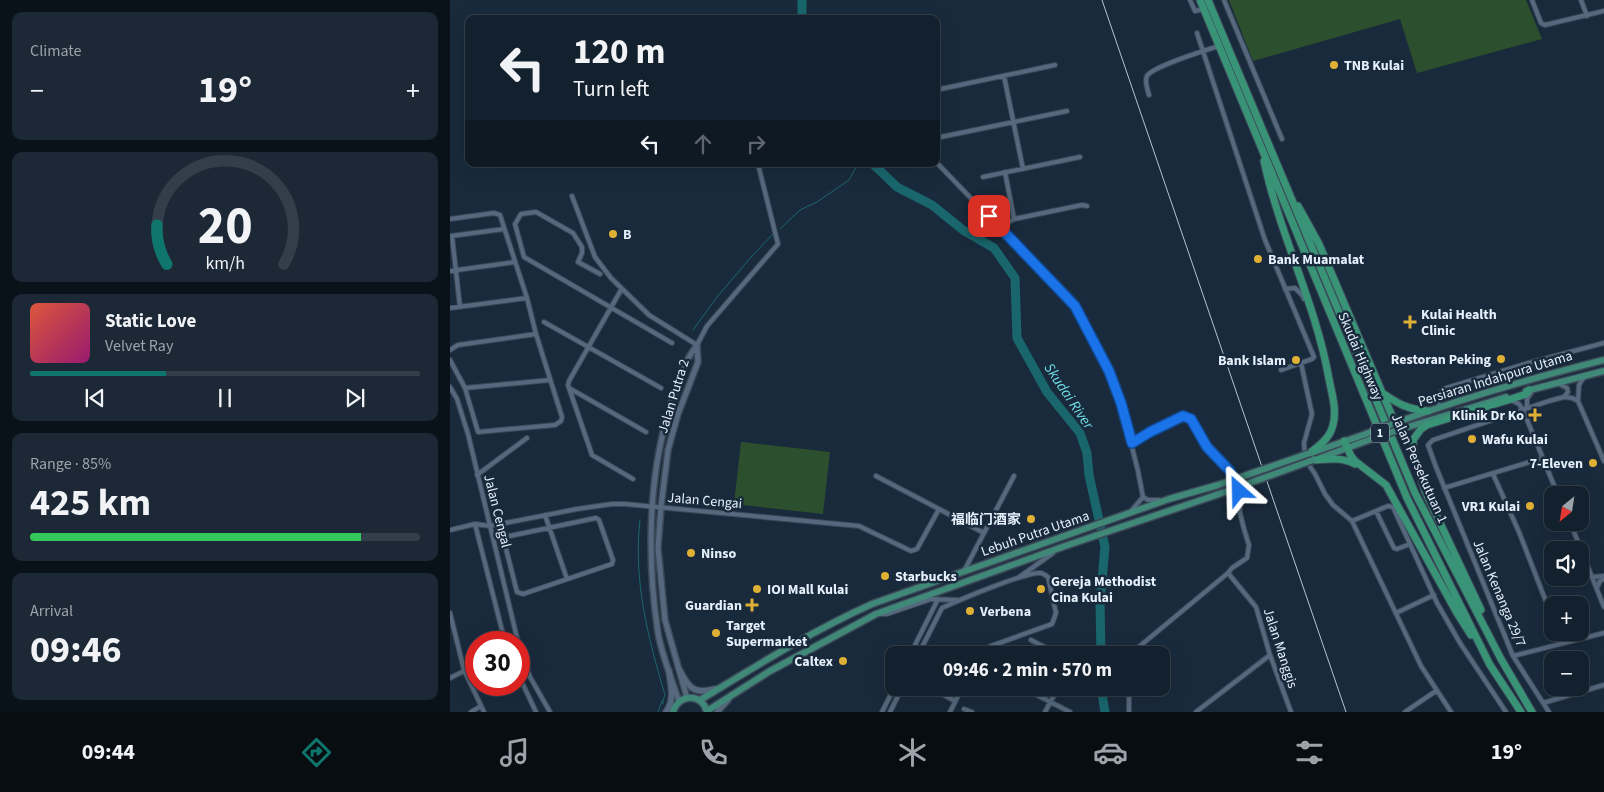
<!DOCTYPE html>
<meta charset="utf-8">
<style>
body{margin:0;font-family:"Source Sans 3","Noto Sans SC",sans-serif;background:#1c2835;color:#f1f3f6;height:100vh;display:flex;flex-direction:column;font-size:19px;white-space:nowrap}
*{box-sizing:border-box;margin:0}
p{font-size:16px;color:#9da3aa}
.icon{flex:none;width:28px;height:28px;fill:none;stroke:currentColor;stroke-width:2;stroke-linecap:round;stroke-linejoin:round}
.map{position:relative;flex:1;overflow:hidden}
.side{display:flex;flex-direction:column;gap:12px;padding:12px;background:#0a1219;width:450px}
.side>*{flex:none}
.hud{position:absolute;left:15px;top:15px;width:475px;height:152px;border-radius:10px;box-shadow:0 5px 20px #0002,0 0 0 1px #323e49;background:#13202d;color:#f1f3f6;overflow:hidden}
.needle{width:32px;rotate:210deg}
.buttons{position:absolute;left:1094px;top:486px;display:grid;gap:10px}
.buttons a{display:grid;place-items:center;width:45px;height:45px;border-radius:10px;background:#13202d;box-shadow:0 5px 20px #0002,0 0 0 1px #323e49;font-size:25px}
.speed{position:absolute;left:15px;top:631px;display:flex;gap:10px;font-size:25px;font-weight:700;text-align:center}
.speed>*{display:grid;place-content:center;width:65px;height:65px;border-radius:50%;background:#13202d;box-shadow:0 5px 20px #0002,0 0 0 1px #323e49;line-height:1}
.speed .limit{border:8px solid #d22;background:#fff;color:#111}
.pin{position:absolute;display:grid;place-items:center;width:42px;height:42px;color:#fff;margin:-21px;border-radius:10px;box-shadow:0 2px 8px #0006}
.me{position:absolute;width:55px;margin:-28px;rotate:335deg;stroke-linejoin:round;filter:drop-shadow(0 0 4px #0008)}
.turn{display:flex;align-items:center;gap:18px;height:105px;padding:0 25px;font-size:22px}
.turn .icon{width:65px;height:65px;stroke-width:2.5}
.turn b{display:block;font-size:35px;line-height:42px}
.lanes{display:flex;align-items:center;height:48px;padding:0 25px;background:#0003;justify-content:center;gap:25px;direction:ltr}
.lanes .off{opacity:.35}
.big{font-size:38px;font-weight:700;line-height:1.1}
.side .card{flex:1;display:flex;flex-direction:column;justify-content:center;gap:8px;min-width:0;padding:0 18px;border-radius:10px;background:#1c2835}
.side .dial{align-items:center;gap:0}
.dial svg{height:130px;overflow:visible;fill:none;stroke:#323e49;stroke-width:7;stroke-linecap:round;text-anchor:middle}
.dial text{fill:#f1f3f6;stroke:none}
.song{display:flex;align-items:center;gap:15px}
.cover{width:60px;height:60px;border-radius:8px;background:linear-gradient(135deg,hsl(10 70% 55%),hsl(320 70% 35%))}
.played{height:5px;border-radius:2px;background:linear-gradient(90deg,#0f766e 35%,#323e49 35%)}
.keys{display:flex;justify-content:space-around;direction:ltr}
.heat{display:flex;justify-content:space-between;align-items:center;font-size:28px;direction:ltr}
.charge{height:8px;border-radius:4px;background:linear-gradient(90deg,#34c759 85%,#323e49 0)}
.trip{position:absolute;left:435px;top:646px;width:285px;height:50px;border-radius:10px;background:#13202d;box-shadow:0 5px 20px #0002,0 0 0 1px #323e49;font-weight:700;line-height:50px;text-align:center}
.menu{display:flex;height:80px;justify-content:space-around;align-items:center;background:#080d12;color:#9da3aa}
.menu .icon{width:35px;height:35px}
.menu .current{color:#0f766e}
.menu b{font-size:22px;color:#f1f3f6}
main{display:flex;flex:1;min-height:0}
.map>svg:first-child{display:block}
.green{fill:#2c502d}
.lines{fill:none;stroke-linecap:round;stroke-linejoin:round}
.stream{stroke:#19676d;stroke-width:1}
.river{stroke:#19676d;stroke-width:9}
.minor-casing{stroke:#3a4756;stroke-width:6}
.tertiary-casing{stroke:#3a4756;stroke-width:8}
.secondary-casing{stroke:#3a4756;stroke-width:8}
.primary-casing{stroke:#3a4756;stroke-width:9}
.trunk-casing{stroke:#3a4756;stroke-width:9}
.minor{stroke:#55687d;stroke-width:4}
.tertiary{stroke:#55687d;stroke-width:5}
.secondary{stroke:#55687d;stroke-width:5.5}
.primary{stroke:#408878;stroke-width:6}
.trunk{stroke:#399376;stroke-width:7}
.rail{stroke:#b7c3d0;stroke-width:1}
.primary-bridge-casing{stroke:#3a4756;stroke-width:9;stroke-linecap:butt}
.primary-bridge{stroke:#408878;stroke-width:6}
.route-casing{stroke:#114b97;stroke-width:12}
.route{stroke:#1a73e8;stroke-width:9}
.poi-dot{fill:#e0b034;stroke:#192a3c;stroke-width:2}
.labels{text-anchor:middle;stroke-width:5;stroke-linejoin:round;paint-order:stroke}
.shield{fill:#192a3c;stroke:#a8b5c2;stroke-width:1}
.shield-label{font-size:12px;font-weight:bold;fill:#e5f0fc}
.poi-label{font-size:14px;font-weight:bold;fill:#e5f0fc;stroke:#192a3c;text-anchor:start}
.street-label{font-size:14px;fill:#e5f0fc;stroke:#192a3c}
.water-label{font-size:15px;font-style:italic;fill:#6fdee7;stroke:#192a3c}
</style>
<main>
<section class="side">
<div class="card"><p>Climate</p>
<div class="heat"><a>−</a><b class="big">19°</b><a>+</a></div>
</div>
<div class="card dial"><svg viewBox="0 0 100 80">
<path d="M14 69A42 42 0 1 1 86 69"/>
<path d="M14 69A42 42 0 0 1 8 45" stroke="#0f766e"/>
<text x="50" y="56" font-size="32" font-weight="700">20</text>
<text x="50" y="72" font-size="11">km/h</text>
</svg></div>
<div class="card">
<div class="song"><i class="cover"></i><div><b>Static Love</b><p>Velvet Ray</p></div></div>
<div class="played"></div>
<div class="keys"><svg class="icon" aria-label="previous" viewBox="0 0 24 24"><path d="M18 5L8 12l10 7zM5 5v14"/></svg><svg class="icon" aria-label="pause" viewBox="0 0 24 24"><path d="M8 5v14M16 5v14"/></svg><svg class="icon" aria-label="next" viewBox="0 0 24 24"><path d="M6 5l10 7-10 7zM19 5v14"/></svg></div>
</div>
<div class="card"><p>Range · 85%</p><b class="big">425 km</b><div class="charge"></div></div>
<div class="card"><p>Arrival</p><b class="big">09:46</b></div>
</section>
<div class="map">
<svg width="1154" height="712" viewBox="0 0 1154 712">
<rect width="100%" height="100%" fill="#192a3c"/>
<!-- green -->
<path class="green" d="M 779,0 L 1076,0 L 1092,39 L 967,73 L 950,19 L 803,61 Z
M 291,442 L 380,452 L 373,514 L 284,504 Z"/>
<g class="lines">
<!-- stream -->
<path class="stream" d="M 330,229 L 350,210 L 367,202 L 399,180 L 408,164
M 243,330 L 267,297 L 302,256 L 324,233
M 190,520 C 183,580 198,638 215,695 L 213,700 L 213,704
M 208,712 L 212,701"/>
<!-- river -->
<path class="river" d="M 352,0 L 352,19
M 423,164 L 447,187 L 482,205 L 513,230 L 544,248 L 565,278 L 567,338 L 597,392 L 630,433 L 637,453 L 639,475 L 655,547 L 650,602 L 651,655
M 651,688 L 655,712"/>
<defs>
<path id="minor" d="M 740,0 L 745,11 L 754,9
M 774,0 L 832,139
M 1082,0 L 1091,23 L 1095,25 L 1154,11
M 1131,0 L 1137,16
M 747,33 L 815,240 L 864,357 L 862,359 L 831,370
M 554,76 L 573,169
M 486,90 L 605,65
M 699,95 C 698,90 694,82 697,76 C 702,67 756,50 769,46
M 486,138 L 617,111
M 486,162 L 625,306 L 659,371 L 671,403 L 688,471 L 693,497
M 555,172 L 564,219
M 533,177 L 630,157
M 122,196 L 145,257 L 161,278 L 199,315 L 247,345 L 257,326 L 328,244 L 308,164
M 0,219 L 44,213 L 50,215 L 77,298 L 86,334 L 112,417 L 111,421 L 105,425 L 28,432 L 15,388 L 0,360
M 549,227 L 564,219 L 632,205 L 637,206
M 1,236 L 54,229
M 2,236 L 10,307
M 0,271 L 65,262
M 150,274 L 128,262 L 132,253 L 132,247 L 123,233 L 86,212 L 71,214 L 65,224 L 74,257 L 222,343
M 835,289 L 845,288 L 852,295 L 854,299
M 171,290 L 119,381 L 118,385 L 142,455 L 183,479
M 0,308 L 77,298
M 94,322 L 211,388
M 0,350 L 8,345 L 86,334
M 851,363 L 862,414 L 854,443 L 855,456
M 1109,384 L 1117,388 L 1118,392 L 1114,397
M 0,387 L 7,399 L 18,434 L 68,642
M 15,388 L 100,380
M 119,388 L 196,432
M 1061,400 L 1069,404 L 1073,410 L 1108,495
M 1128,401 L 1129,385 L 1134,377
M 990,408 L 988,395 L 993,389 L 1075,364 L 1154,343
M 1077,408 L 1077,399 L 1081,393
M 682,443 L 700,432 L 733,416 L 741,419 L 757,447 L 780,471 L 785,481 L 789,491 L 790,513 L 794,529 L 799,545 L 797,558 L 782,568 L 778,573 L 806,607 L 820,655 L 841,712
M 857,462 L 865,474 L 875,494 L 883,505 L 902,521
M 1043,474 L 1069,532 L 1102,617
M 27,475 L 77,438
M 426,476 L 489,509
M 994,488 L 1093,458
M 693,497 L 698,500 L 709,500
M 682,510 L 693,497
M 926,511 L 944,548 L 947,549 L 960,544
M 95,515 L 117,579
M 146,518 L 149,520 L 163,560 L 162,564 L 73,594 L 67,592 L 54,541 L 55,537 Z
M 1120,522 L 1154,607
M 25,524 L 55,642
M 0,530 L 25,524 L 40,526 L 127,509 L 162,504 L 175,504 L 409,526 L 461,551 L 467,549 L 489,509 L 534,533
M 514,571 L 564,476
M 1142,577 L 1154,576
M 568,578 L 603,553
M 1147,588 L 1150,581 L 1154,579
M 0,613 L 14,670 L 34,712
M 946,613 L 984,595
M 431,614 L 437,614 L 481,599 L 507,600
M 1109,632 L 1113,643
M 581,640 L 610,655
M 69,645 L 80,677 L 100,712
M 460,655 L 488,599
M 468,655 L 492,608 C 507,601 577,571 591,573 C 594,574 595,575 598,577 L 606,613 L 602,624 L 541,646 L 532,651 L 530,655
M 679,655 L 778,573
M 1063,656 L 1154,633
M 69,676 L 86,712
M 0,678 L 26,665
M 481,688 L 505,701
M 573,688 L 620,712
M 1093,703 L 1154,685
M 514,709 L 522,712
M 21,712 L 31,706
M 432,712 L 444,688
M 440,712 L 452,688
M 500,712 L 512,688
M 595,712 L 608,688
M 679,712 L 679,688
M 746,712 L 820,655
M 955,712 L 986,691
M 1001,712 L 971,666 L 902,521 L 938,506 L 943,507 L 987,603 L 1010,643 L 1056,712
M 1099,712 L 1063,656 L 986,467 L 978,445 L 983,440 L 1099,401 L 1114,397 L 1122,398 L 1128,401 L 1154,461"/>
<path id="tertiary" d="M 237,698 L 215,620 L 208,548 L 211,507 L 218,450 L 228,414 L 248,362 L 247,346
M 229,702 C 222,679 212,656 208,633 C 196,553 198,465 226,389 C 231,373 236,359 247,345"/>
<path id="secondary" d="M 229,669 C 238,687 243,695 265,689
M 216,712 C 225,700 221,686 219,671
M 267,712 L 278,700"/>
<path id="primary" d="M 1076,391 L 1154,371
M 945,423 C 1013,398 1083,378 1154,360
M 948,430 L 1056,397
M 861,453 L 913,435
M 870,458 L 916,441
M 250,700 C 306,666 362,631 422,604 L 719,499 L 768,485
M 257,711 L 320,671 L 426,614 L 615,546 L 772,493
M 223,712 C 228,693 253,693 257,712"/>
<path id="trunk" d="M 750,0 L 957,498 L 1040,665 L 1071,712
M 758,0 L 965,493 L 1051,659 L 1082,712
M 814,161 C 830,236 866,304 879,379 C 882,394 887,410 883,425 C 880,438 870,445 860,453
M 848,206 L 869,244 L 948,430
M 931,392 C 948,404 957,409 978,411
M 894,441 L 901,456 L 905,461 L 936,485 L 1007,613 L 1021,635
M 863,460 C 878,459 892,457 905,464
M 1031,610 L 975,491 L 964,456 L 963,440 L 971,429 L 977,425 L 1058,400 L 1076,394 L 1079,390"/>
</defs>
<!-- minor casing -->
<use href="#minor" class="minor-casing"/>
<!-- tertiary casing -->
<use href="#tertiary" class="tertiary-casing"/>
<!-- secondary casing -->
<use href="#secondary" class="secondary-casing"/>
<!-- primary casing -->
<use href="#primary" class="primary-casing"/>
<!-- trunk casing -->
<use href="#trunk" class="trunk-casing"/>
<!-- minor -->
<use href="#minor" class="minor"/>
<!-- tertiary -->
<use href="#tertiary" class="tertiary"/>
<!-- secondary -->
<use href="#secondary" class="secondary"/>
<!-- primary -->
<use href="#primary" class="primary"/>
<!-- trunk -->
<use href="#trunk" class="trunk"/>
<!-- rail -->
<path class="rail" d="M 652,0 L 896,712"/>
<defs>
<path id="primary-bridge" d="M 913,435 L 945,423
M 916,441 L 948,430
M 768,485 L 860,453
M 772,493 L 863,460"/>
</defs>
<!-- primary-bridge casing -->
<use href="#primary-bridge" class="primary-bridge-casing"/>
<!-- primary-bridge -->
<use href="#primary-bridge" class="primary-bridge"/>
</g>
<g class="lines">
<defs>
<path id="route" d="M 539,216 L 625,306 L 659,371 L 671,403 L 682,443 L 700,432 L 733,416 L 741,419 L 757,447 L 780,471 L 789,491"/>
</defs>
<!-- route casing -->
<use href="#route" class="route-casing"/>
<!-- route -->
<use href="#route" class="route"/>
</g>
<!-- markers -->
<g class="poi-dot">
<circle cx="884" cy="65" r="5"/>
<circle cx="163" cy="234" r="5"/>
<circle cx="808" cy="259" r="5"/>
<path d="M957.5 314.5h5v5h5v5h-5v5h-5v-5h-5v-5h5z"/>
<circle cx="1051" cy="359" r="5"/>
<circle cx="846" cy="360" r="5"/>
<path d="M1082.5 407.5h5v5h5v5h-5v5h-5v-5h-5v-5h5z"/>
<circle cx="1022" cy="439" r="5"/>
<circle cx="1143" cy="463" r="5"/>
<circle cx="1080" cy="506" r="5"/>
<circle cx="581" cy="519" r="5"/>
<circle cx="241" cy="553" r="5"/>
<circle cx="435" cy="576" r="5"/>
<circle cx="307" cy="589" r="5"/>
<circle cx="591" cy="589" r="5"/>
<path d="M299.5 597.5h5v5h5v5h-5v5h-5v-5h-5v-5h5z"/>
<circle cx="520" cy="611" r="5"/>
<circle cx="266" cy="633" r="5"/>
<circle cx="393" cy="661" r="5"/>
</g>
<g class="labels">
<!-- shield labels -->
<rect class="shield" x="921" y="423.5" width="18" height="19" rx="4"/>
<g class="shield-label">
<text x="930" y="437">1</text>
</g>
<!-- poi labels -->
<g class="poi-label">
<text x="894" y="70">TNB Kulai</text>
<text x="173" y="239">B</text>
<text x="818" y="264">Bank Muamalat</text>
<text x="971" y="319">Kulai Health<tspan x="971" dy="16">Clinic</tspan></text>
<text x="1041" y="364" text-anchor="end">Restoran Peking</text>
<text x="836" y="365" text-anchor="end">Bank Islam</text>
<text x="1074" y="420" text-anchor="end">Klinik Dr Ko</text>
<text x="1032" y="444">Wafu Kulai</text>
<text x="1133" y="468" text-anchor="end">7-Eleven</text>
<text x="1070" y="511" text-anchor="end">VR1 Kulai</text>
<text x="571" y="524" text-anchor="end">福临门酒家</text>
<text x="251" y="558">Ninso</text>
<text x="445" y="581">Starbucks</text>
<text x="601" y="586">Gereja Methodist<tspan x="601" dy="16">Cina Kulai</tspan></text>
<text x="317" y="594">IOI Mall Kulai</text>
<text x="292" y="610" text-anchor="end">Guardian</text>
<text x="530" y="616">Verbena</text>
<text x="276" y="630">Target<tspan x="276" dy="16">Supermarket</tspan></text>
<text x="383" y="666" text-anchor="end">Caltex</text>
</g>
<!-- street labels -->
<g class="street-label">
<text transform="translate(911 356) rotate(67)" y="5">Skudai Highway</text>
<text transform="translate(1045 378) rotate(-17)" y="5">Persiaran Indahpura Utama</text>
<text transform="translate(223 396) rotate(-73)" y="5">Jalan Putra 2</text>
<text transform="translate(970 468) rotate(66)" y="5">Jalan Persekutuan 1</text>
<text transform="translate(255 500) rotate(5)" y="5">Jalan Cengai</text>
<text transform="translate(48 511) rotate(76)" y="5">Jalan Cengal</text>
<text transform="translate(585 533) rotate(-19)" y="5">Lebuh Putra Utama</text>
<text transform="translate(1050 593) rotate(67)" y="5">Jalan Kenanga 29/7</text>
<text transform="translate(831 648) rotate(72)" y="5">Jalan Manggis</text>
</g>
<!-- water labels -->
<g class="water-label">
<text transform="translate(619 396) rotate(56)" y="5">Skudai River</text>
</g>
</g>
</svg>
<div class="buttons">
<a><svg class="needle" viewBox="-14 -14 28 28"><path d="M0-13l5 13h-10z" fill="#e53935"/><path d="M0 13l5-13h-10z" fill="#9da3aa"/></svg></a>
<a><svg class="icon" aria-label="sound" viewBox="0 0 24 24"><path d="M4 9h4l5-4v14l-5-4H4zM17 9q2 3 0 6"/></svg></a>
<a>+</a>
<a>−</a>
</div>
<div class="speed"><div class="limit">30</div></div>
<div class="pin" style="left:539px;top:216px;background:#d93025"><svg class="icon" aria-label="arrive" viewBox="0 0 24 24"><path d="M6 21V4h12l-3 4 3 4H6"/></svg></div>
<svg class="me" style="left:789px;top:491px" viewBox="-20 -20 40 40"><path d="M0-17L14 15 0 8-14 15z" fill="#1a73e8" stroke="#fff" stroke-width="4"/></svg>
<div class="trip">09:46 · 2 min · 570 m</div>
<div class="hud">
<div class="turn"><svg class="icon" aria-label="left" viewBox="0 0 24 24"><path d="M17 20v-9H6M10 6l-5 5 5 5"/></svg><div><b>120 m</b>Turn left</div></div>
<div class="lanes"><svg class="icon" aria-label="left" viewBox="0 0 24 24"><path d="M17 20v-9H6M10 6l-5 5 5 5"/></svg><svg class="icon off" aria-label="ahead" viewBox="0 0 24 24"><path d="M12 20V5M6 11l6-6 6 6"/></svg><svg class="icon off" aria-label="right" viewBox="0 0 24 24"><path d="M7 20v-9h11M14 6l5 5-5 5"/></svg></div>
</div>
</div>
</main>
<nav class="menu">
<b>09:44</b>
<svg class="icon current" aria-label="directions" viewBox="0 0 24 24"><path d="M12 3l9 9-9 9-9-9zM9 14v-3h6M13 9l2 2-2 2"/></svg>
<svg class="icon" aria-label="music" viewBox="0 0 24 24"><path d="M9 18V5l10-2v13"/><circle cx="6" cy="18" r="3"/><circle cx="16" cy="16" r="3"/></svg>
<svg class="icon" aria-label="phone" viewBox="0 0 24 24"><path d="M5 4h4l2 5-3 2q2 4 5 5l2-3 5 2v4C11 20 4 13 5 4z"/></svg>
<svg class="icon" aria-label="climate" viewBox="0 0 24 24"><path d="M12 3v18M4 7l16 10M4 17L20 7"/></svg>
<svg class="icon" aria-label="car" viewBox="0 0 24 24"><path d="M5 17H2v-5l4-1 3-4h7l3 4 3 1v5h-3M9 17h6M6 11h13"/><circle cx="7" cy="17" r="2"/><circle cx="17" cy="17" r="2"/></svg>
<svg class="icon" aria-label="filters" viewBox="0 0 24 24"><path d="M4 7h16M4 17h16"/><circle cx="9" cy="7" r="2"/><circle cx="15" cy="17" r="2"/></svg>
<b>19°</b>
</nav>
